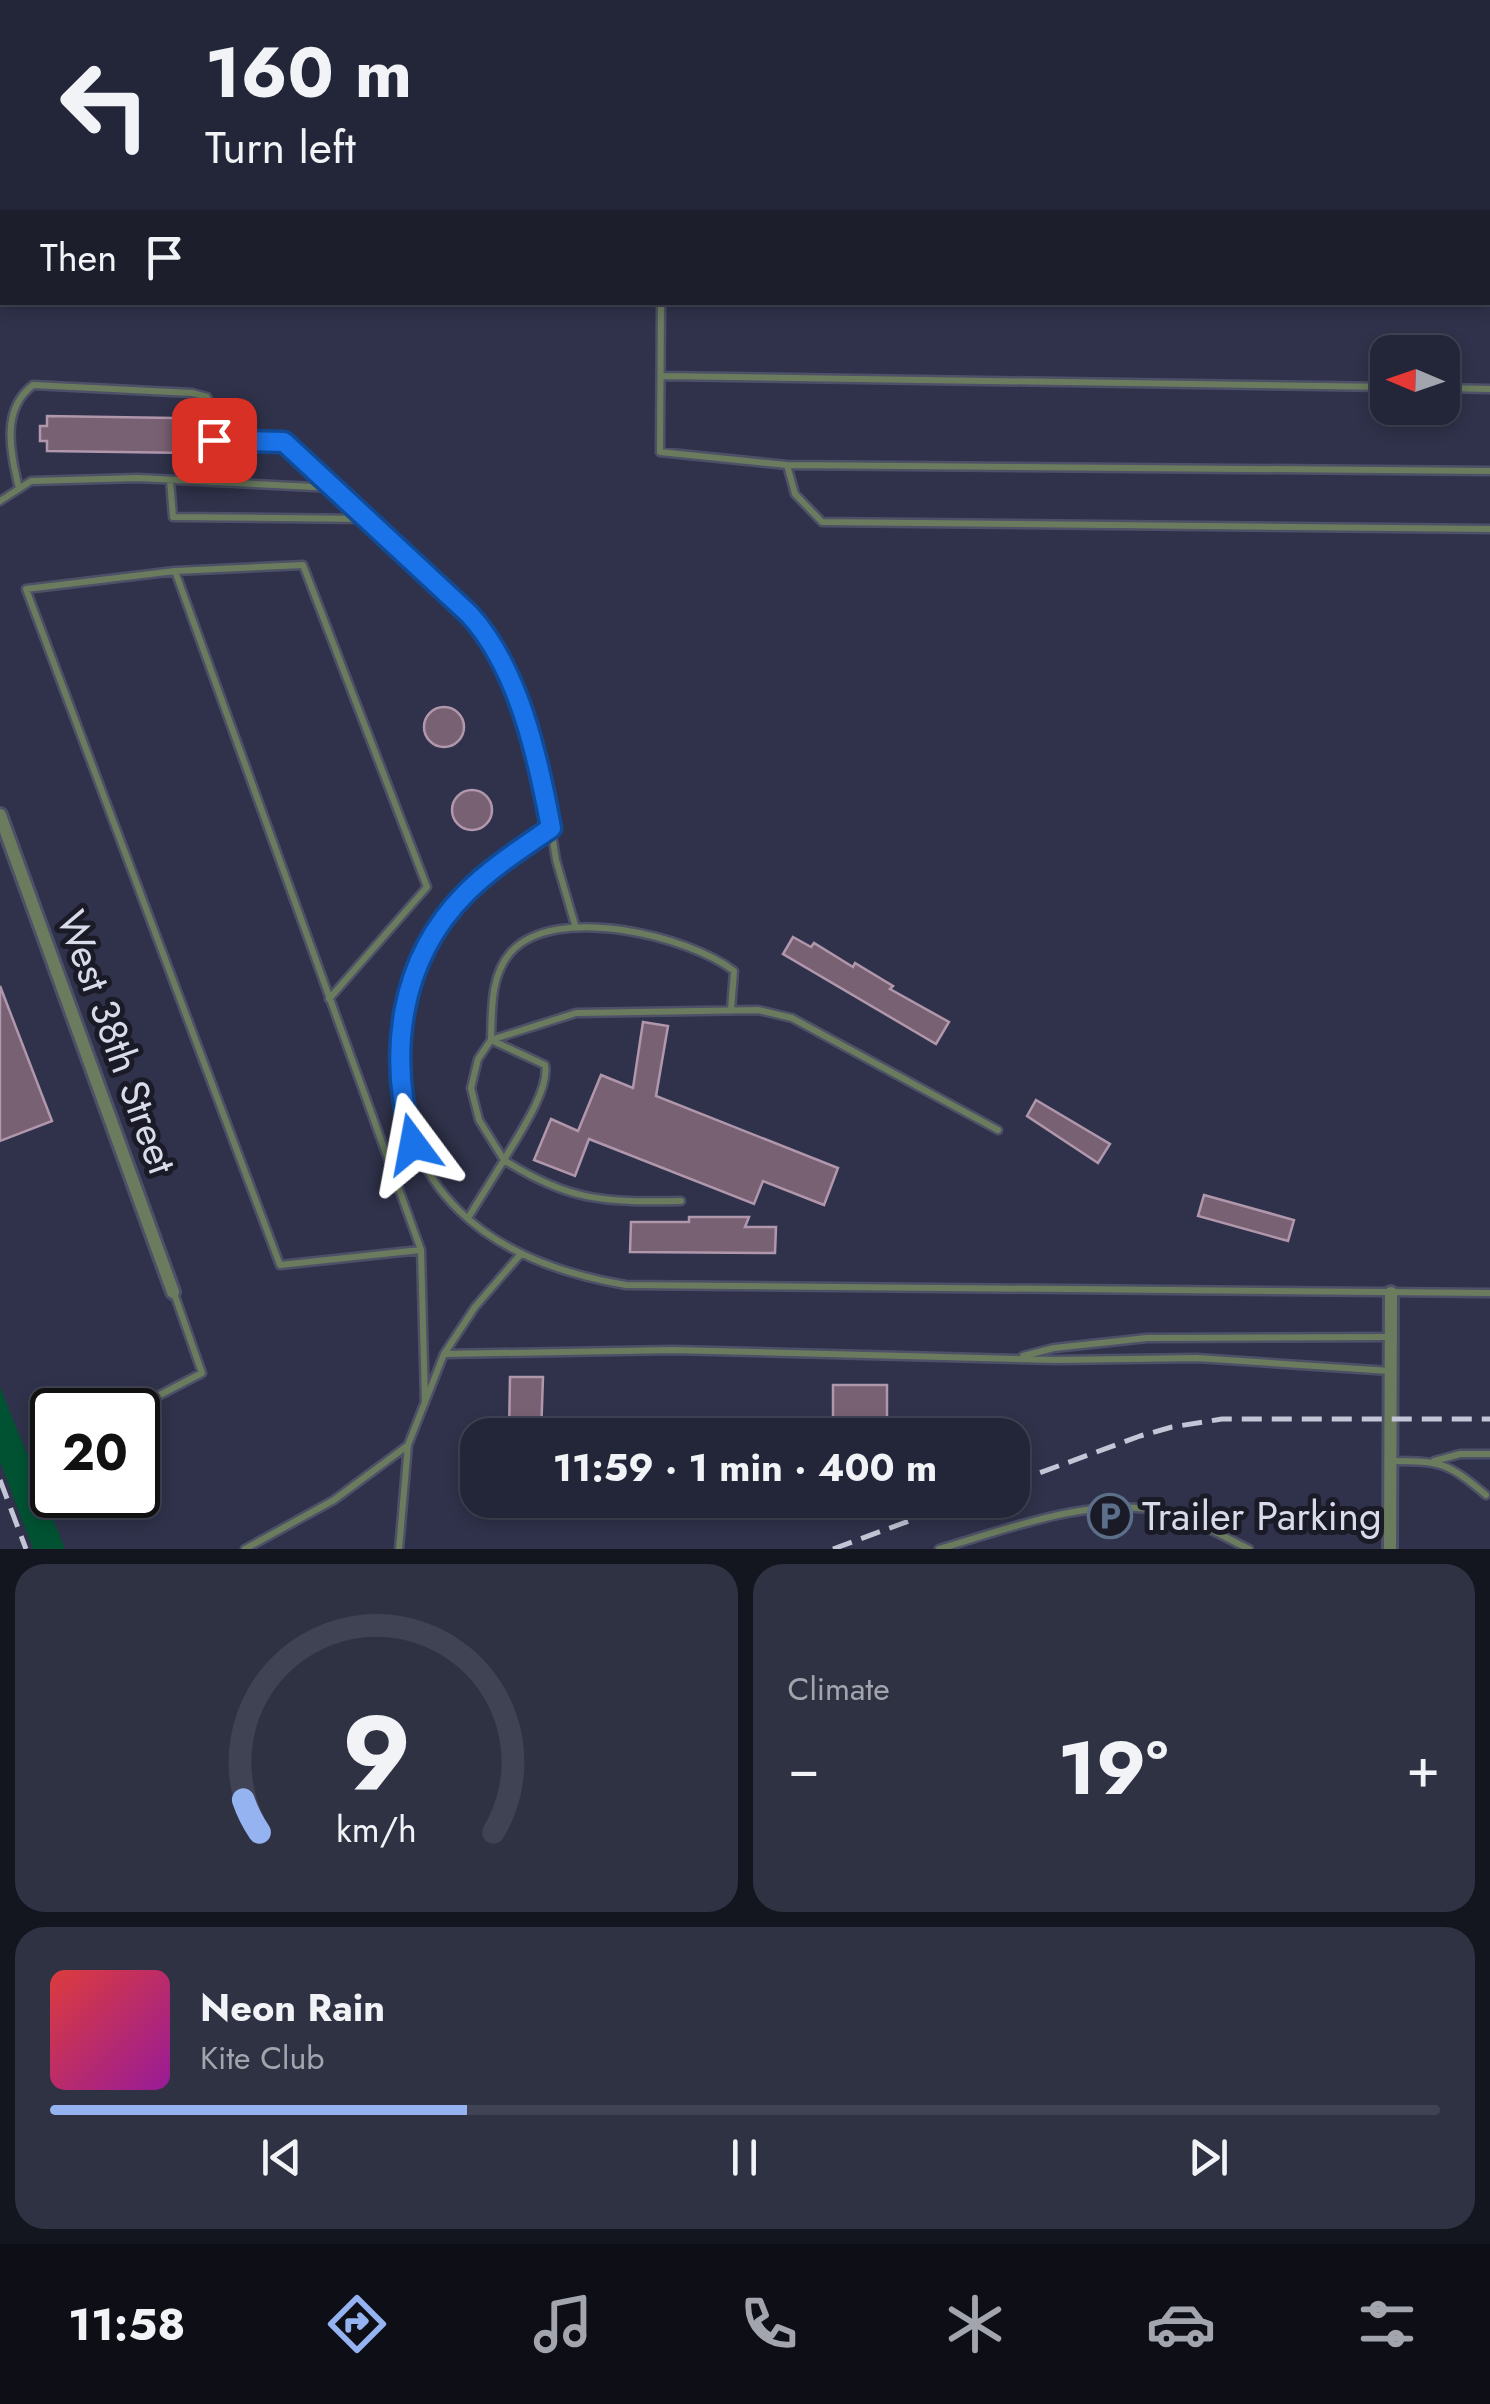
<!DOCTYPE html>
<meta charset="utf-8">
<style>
body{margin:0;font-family:Jost,sans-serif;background:#2f3243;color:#f1f3f6;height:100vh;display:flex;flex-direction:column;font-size:38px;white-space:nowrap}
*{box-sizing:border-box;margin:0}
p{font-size:32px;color:#a3a5ae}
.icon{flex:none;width:55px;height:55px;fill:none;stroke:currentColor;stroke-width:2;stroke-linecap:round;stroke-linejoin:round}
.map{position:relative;height:1549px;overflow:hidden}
.panel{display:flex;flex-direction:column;gap:15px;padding:15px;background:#13151f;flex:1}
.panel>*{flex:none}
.top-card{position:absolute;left:0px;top:0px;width:1490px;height:305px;box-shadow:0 5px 15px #0003,0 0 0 2px #404353;background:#232638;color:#f1f3f6;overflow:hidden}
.needle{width:65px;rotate:272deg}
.controls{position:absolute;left:1370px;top:335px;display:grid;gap:20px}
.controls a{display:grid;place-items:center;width:90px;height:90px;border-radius:20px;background:#232638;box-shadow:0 5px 15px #0003,0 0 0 2px #404353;font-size:50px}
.speed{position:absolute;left:30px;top:1388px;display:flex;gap:20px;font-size:50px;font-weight:700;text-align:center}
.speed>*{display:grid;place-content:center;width:130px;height:130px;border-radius:50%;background:#232638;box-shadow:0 5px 15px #0003,0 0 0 2px #404353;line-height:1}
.speed .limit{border:5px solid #111;border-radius:15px;background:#fff;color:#111}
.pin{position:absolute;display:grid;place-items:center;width:85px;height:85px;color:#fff;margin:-42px;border-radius:20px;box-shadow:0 5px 15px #0006}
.me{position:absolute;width:110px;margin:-55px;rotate:347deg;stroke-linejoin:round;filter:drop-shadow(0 0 8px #0008)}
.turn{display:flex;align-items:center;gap:35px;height:210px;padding:0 40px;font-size:45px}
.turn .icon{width:130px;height:130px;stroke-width:2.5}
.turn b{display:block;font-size:70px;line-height:85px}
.then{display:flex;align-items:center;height:95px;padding:0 40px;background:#0003;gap:20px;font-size:38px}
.big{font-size:75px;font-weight:700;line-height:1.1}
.panel .widget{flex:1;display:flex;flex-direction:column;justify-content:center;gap:15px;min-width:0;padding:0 35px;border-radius:30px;background:#2f3243}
.panel .dial{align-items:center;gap:0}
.dial svg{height:260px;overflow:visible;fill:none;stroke:#404353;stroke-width:7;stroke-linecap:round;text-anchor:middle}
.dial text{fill:#f1f3f6;stroke:none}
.song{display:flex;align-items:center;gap:30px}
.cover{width:120px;height:120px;border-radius:15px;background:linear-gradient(135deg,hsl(0 70% 55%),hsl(300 70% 35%))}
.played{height:10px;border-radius:5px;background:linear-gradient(90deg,#95b2f1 30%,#404353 30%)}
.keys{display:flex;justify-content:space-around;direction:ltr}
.heat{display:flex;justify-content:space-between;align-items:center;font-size:55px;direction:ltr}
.panel .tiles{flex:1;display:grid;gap:15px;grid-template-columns:1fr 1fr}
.widget:last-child{grid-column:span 2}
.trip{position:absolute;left:460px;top:1418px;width:570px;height:100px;border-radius:30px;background:#232638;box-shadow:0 5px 15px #0003,0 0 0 2px #404353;font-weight:700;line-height:100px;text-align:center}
.menu{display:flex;height:160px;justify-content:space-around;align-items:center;background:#0e0f16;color:#a3a5ae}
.menu .icon{width:70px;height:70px}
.menu .on{color:#95b2f1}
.menu b{font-size:45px;color:#f1f3f6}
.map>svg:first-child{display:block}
.green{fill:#015233}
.building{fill:#796174;stroke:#b197ac;stroke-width:2.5}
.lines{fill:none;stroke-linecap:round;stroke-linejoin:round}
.service-casing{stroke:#4d5067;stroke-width:11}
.minor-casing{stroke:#4d5067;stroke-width:18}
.service{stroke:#6a7c5d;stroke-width:6}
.minor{stroke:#6a7c5d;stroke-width:12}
.rail{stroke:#c3c6d6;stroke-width:5;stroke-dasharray:20 10;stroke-linecap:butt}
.route-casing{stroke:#114b97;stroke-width:25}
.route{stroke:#1a73e8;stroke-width:18}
.labels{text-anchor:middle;stroke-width:10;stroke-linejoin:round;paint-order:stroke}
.street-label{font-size:40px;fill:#d8dbea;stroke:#1a1b26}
.poi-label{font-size:40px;fill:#d8dbea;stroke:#1a1b26;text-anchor:start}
</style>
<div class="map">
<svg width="1490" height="1549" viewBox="0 0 1490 1549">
<rect width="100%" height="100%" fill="#2f324a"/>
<!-- green -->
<path class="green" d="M 0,1387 L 65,1549 L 33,1549 L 0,1462 Z"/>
<!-- building -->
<path class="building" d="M 174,413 L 194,413 L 190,453 L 47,451 L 47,441 L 40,441 L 40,426 L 47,426 L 47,416 L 174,418 Z
M424 727a20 20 0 1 1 40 0a20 20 0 1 1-40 0Z
M452 810a20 20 0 1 1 40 0a20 20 0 1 1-40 0Z
M 793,937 L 811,947 L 814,943 L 853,967 L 855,963 L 893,986 L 890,989 L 949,1022 L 936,1044 L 783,954 Z
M 0,986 L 52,1121 L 0,1141 Z
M 643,1022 L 668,1026 L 656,1096 L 838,1168 L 824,1205 L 763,1181 L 754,1204 L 589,1139 L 575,1176 L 534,1160 L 551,1119 L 578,1131 L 601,1075 L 633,1088 Z
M 1036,1100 L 1110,1144 L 1098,1163 L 1027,1116 Z
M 1204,1195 L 1294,1220 L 1288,1241 L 1198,1216 Z
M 689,1217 L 749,1217 L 745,1227 L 776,1227 L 775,1253 L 630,1252 L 631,1222 L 689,1222 Z
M 510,1377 L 543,1377 L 541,1435 L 509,1435 Z
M 833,1385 L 887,1385 L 887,1435 L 833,1435 Z"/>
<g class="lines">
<defs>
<path id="service" d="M 37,2 L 37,0
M 274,2 L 274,0
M 659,2 L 659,0
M 1488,46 L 1490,46
M 0,89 L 2,89
M 1488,105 L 1490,105
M 1488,159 L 1490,159
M 0,171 L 2,171
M 0,225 L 2,225
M 1488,226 L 1490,226
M 1488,298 L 1490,298
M 661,302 L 660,452 L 787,465 L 1490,471
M 661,376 L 1388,387
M 1442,388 L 1490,389
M 787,465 L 795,494 L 822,522 L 1490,529
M 170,480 L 173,517 L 367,519
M 213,482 L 214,439 L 285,442 L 333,486
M 19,489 C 11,453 0,410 33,385 L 192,393 L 207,397 L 216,415 L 214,439
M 0,501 L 31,481 L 138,478 L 335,488 L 489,636 L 508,673 L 551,828 C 515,854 474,879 446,914 C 417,950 403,996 400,1041 C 393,1191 489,1262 626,1285 L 1490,1293
M 175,571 L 26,589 L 280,1265 L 420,1250
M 551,828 L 556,860 L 575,925
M 329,999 L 427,887 L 303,565 L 175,571 L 421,1250 L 425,1403
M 681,1201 C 605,1202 570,1202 504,1160 C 517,1137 550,1090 545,1065 L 491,1040 C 492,1011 490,975 511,952 C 555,903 689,936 734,971 L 731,1010
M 468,1218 L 504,1160 L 479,1120 L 471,1088 L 478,1059 L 491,1040 L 576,1013 L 758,1010 L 792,1018 L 998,1130
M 444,1354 L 673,1350 L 1057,1360 L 1197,1358 L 1390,1371
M 1023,1356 L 1054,1348 L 1147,1338 L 1389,1337
M 131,1410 L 202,1373 L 174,1293
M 1391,1461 C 1441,1461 1447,1462 1486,1495
M 1434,1461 L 1460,1454 L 1490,1454
M 245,1549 L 334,1500 L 407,1446
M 399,1549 L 408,1445 L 444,1354 L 475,1307 L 519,1256
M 939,1549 C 1009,1529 1091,1495 1165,1512 C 1194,1519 1222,1536 1249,1549"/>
<path id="minor" d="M 155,2 L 155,0
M 392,2 L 392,0
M 0,815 L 173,1292
M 1390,1549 L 1391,1293"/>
</defs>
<!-- service casing -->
<use href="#service" class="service-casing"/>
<!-- minor casing -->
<use href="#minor" class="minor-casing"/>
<!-- service -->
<use href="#service" class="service"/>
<!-- minor -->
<use href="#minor" class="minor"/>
<!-- rail -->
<path class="rail" d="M 0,1480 L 26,1549
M 1012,1483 L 1140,1436 L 1172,1427 L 1222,1419 L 1490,1419
M 833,1549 L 966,1500"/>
</g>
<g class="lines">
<defs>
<path id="route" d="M 214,440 L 284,442 L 469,614 C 518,667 538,757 551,828 C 522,848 491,868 466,893 C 399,960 387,1055 413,1144"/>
</defs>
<!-- route casing -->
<use href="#route" class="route-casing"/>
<!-- route -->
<use href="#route" class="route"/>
</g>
<!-- icons -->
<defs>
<symbol id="parking-ring" viewBox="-11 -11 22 22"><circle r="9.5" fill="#1a1b26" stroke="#5c6f8a" stroke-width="1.5"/><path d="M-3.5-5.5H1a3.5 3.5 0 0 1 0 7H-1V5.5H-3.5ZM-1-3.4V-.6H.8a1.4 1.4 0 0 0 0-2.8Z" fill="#5c6f8a"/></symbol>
</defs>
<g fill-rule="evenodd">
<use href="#parking-ring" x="1085" y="1491" width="50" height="50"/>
</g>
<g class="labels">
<!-- street labels -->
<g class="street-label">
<text transform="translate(117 1042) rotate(70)" y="14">West 38th Street</text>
</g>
<!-- poi labels -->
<g class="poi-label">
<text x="1142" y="1530">Trailer Parking</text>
</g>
</g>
</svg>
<div class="controls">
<a><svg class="needle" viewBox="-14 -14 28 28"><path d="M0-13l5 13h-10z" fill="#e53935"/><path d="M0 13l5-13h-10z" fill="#a3a5ae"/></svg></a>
</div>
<div class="speed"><div class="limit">20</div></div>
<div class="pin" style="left:214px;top:440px;background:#d93025"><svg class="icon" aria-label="arrive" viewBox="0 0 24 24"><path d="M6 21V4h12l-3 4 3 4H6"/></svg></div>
<svg class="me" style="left:413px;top:1144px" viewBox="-20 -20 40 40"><path d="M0-17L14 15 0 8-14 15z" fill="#1a73e8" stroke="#fff" stroke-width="4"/></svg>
<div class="trip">11:59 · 1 min · 400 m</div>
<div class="top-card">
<div class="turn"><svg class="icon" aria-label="left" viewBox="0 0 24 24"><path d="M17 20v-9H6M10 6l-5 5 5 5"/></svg><div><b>160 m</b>Turn left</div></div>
<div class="then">Then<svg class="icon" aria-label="arrive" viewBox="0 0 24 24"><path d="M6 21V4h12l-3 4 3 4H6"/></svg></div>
</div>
</div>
<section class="panel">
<div class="tiles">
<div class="widget dial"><svg viewBox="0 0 100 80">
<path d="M14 69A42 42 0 1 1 86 69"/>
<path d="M14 69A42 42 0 0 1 9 59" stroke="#95b2f1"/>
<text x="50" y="56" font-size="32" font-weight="700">9</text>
<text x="50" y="72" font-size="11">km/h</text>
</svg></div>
<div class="widget"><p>Climate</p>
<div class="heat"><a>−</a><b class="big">19°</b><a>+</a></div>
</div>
<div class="widget">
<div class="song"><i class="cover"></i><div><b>Neon Rain</b><p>Kite Club</p></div></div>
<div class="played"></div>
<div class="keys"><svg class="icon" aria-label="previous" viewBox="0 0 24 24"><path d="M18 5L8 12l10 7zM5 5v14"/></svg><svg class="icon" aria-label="pause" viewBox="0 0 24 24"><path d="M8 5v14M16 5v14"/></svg><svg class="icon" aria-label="next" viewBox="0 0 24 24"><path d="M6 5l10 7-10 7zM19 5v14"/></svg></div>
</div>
</div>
</section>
<nav class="menu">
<b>11:58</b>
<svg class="icon on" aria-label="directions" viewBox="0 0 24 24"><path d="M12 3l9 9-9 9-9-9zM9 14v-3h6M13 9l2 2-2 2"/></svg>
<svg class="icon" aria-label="music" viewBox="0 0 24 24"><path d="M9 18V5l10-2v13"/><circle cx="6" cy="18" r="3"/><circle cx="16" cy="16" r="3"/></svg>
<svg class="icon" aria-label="phone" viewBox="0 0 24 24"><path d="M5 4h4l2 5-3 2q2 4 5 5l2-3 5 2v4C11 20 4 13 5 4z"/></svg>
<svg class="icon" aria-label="climate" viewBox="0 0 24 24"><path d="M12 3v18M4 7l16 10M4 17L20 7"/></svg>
<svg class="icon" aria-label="car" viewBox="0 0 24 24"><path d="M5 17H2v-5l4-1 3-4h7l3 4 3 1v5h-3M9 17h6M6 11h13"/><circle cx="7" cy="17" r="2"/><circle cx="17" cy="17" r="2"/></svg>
<svg class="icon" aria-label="filters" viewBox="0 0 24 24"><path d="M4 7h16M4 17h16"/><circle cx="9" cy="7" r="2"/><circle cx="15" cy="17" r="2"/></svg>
</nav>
